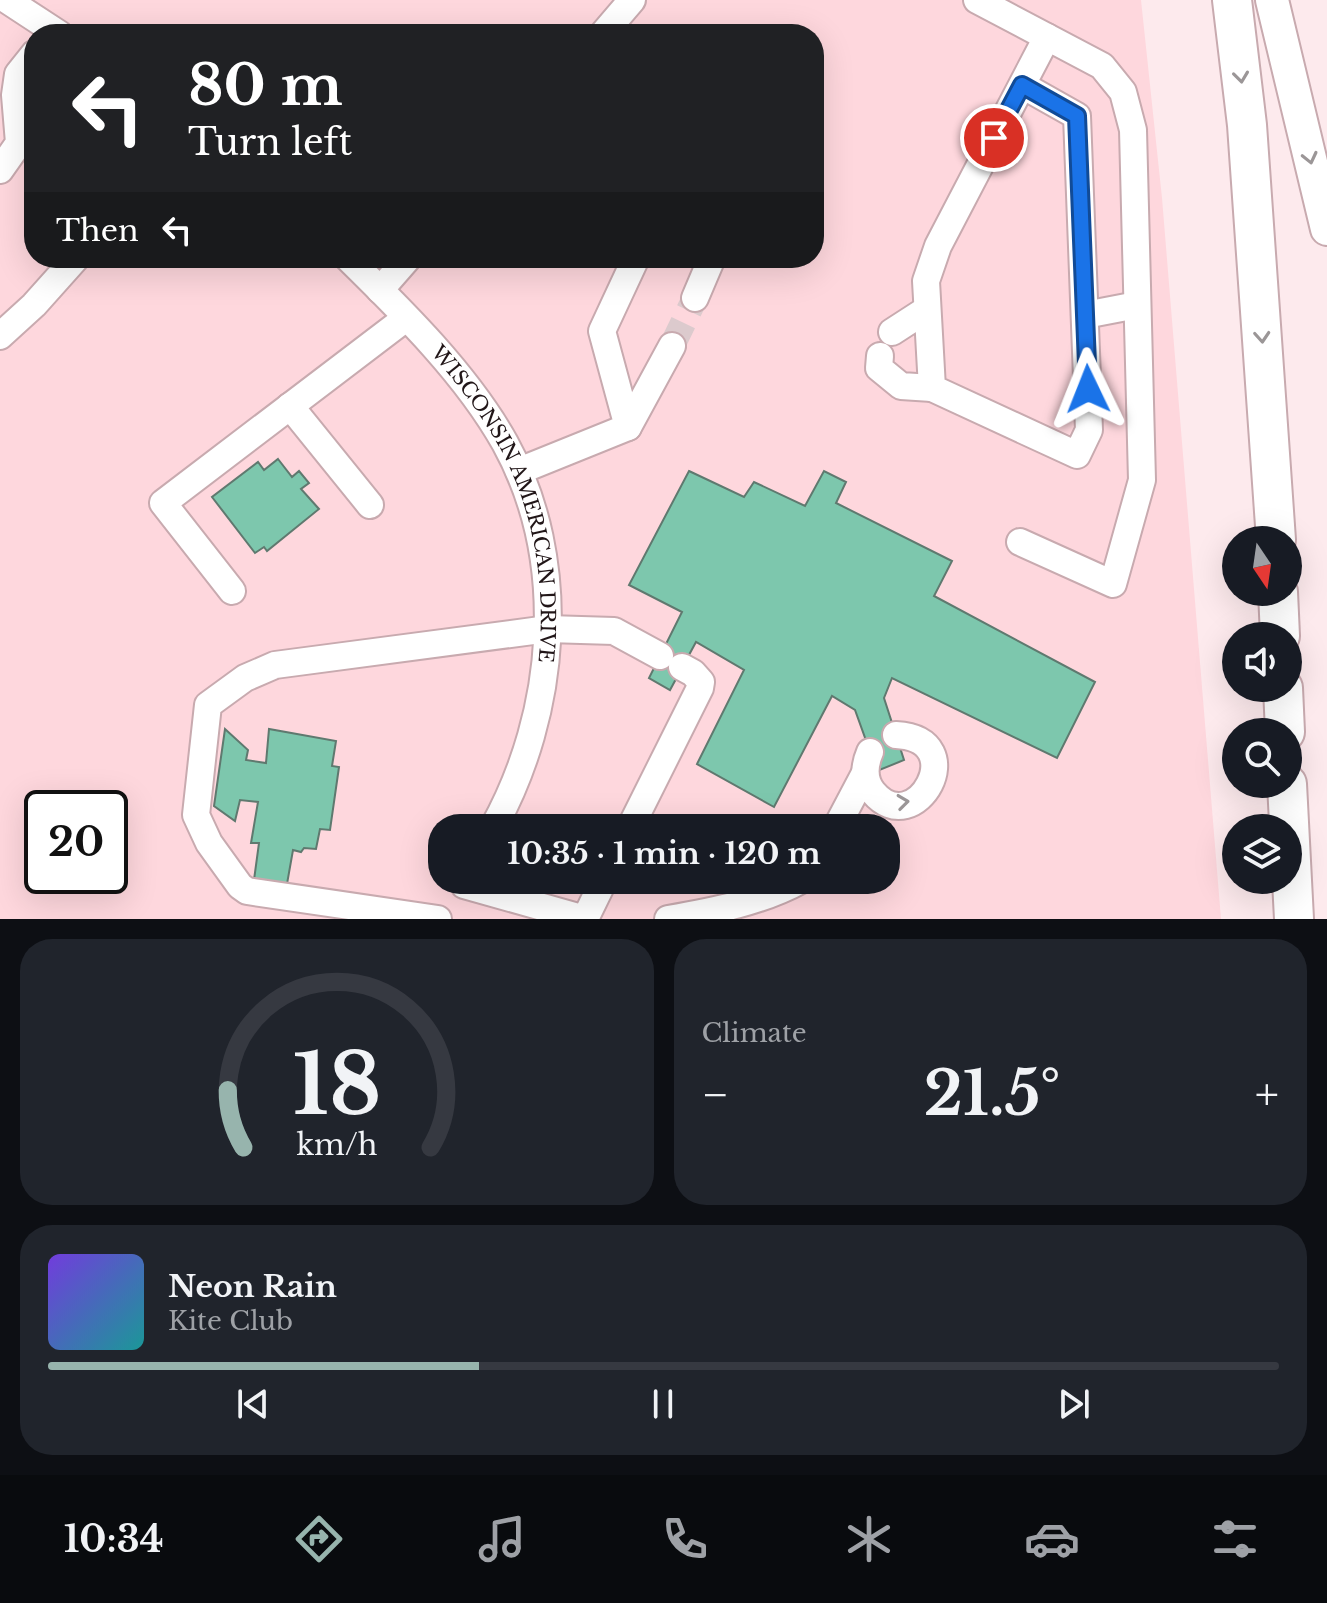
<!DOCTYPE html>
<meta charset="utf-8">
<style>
body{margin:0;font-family:"Libre Baskerville",serif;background:#20242c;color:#f1f3f6;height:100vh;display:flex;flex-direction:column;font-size:30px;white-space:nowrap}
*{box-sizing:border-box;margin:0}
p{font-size:26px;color:#9ea1a6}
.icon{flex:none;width:44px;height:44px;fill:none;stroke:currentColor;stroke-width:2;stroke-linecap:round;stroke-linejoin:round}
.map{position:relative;height:919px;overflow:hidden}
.details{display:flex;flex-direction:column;gap:20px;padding:20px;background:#0d0f14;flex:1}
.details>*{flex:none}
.top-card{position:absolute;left:24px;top:24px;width:800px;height:244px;border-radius:32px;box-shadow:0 8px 32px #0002;background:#202124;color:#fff;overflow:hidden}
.needle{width:52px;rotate:167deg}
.buttons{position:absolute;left:1222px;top:526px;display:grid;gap:16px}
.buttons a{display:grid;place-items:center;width:80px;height:80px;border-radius:50%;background:#171b24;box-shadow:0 8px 32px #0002;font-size:40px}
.speed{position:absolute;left:24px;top:790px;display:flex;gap:16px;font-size:40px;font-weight:700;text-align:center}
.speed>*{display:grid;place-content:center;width:104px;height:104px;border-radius:50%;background:#171b24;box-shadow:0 8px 32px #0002;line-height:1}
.speed .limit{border:4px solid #111;border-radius:12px;background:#fff;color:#111}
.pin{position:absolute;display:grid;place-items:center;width:68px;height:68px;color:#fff;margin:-34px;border:4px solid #fff;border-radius:50%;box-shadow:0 2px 8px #0007}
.me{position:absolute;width:88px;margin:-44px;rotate:358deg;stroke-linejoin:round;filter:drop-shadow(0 0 6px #0008)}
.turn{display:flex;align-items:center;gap:28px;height:168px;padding:0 32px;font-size:36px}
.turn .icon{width:104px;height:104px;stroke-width:2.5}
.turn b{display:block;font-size:56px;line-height:68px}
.then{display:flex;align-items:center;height:76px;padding:0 32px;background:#0003;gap:16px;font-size:30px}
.big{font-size:60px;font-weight:700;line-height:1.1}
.details .widget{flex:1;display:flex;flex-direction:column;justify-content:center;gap:12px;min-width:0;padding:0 28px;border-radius:32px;background:#20242c}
.details .dial{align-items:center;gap:0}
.dial svg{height:208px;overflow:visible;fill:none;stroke:#363941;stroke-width:7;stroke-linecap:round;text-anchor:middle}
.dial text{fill:#f1f3f6;stroke:none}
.song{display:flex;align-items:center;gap:24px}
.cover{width:96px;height:96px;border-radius:12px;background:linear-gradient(135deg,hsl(260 70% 55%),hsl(180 70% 35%))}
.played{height:8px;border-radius:4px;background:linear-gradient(90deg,#97b4ad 35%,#363941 35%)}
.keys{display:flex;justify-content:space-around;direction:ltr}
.heat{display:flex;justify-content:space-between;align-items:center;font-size:44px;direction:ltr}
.details .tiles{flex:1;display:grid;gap:20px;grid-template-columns:1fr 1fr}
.widget:last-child{grid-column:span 2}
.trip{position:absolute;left:428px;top:814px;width:472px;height:80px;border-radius:32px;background:#171b24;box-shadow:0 8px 32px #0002;font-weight:700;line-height:80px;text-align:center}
.tab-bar{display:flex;height:128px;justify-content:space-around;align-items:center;background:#090b0e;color:#9ea1a6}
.tab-bar .icon{width:56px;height:56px}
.tab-bar .current{color:#97b4ad}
.tab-bar b{font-size:36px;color:#f1f3f6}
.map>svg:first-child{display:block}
.built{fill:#fed7dd;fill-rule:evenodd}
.building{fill:#7dc7ad;stroke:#5f796f;stroke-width:2}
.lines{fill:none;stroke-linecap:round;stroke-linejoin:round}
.minor-tunnel{stroke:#dccacd;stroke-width:26;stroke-dasharray:26 13;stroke-linecap:butt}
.minor-casing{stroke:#c8aaaf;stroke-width:30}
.major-casing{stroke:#c8aaaf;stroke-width:36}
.highway-casing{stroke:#c8aaaf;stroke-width:42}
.minor{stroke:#fff;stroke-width:26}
.major{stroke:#fff;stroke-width:32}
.highway{stroke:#fff;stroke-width:38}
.oneway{stroke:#9b9697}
.route-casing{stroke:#114b97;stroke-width:20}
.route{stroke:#1a73e8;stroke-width:14}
.labels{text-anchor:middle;stroke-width:8;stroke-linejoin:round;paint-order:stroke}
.street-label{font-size:20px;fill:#211618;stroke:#fff}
</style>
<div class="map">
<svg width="1327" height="919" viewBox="0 0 1327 919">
<rect width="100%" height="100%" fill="#fdeaed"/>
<!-- built -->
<path class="built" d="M 0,0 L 1141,0 L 1162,198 L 1221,919 L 0,919 ZM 34,34 L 814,34 L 814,258 L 34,258 ZM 42,808 L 110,808 L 110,876 L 42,876 ZM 442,828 L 886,828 L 886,880 L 442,880 Z"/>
<!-- building -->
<path class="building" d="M 278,459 L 292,477 L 299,471 L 309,483 L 301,489 L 319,509 L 267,551 L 264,547 L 255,553 L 212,497 L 258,462 L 264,470 Z
M 689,471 L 744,497 L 754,482 L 805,506 L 824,471 L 846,482 L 836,503 L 952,561 L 934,596 L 1095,682 L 1057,758 L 892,678 L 884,698 L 904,760 L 877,771 L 855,710 L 832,696 L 774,807 L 697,764 L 744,670 L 696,642 L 670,690 L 649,678 L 682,612 L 629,585 Z
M 225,729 L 248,750 L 246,760 L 266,763 L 269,729 L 336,741 L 332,766 L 339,767 L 330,830 L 320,829 L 316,849 L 304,848 L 301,852 L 293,850 L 287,884 L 254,880 L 259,843 L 251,843 L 258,802 L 240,800 L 235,821 L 214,806 Z"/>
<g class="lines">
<!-- minor-tunnel -->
<path class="minor-tunnel" d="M 672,346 L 695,298"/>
<defs>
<g id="minor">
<path d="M 7,0 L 59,34"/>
<path d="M 977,0 L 1102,66 L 1123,92 L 1133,130 L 1142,480 L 1113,584 L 1020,542"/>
<path d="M 603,34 L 632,0"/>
<path d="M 1022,85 L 1077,116 L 1089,430 L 1077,455 L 932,388 L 926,281 L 938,246 L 1047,37"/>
<path d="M 0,170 L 19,143 L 15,95 L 18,74 L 34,54"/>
<path id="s1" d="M 348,258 C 403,312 467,375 505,443 C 570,561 557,713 493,828"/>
<path d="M 380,290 L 408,258"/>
<path d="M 695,298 L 712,258"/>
<path d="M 1085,315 L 1137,305"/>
<path d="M 892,332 L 926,310"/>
<path d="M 0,336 L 34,305 L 76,258"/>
<path d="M 880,356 L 879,368 L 901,386 L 932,388"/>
<path d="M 290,406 L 370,505"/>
<path d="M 628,427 L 672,346"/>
<path d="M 519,471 L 628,427 L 602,331 L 636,258"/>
<path d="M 232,591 L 163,503 L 406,318"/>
<path d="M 870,752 C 864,766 863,780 873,792 C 915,843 974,739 896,735"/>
<path d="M 630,828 L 700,688 L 701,682 L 693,673 L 682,667"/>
<path d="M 836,828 L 865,773"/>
<path d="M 464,885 L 585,919"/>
<path d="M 438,919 L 247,891 L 240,886 L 209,843 L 196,815 L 208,705 L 245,678 L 275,665 L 548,629 L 614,631 L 660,656"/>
<path d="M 585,919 L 604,880"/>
<path d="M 668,919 C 714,911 761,902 801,880"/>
</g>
<path id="major" d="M 1272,0 L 1327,229"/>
<path id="highway" d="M 1232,0 L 1247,125 L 1276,540
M 1278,592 L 1280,636
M 1283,688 L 1285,732
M 1287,784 L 1294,919"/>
</defs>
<!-- minor casing -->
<use href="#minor" class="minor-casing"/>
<!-- major casing -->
<use href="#major" class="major-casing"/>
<!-- highway casing -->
<use href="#highway" class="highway-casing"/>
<!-- minor -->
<use href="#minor" class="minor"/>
<!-- major -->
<use href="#major" class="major"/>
<!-- highway -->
<use href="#highway" class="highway"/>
</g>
<!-- one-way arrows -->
<defs><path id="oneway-chevron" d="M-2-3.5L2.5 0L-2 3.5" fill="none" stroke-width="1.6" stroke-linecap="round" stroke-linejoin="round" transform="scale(2)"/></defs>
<g class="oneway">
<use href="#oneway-chevron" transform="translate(1241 77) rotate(83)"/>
<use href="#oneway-chevron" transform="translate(1310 158) rotate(77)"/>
<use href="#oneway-chevron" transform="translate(1262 337) rotate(86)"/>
<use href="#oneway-chevron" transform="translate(903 802) rotate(-7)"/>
</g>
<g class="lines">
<defs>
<path id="route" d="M 994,138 L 1022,85 L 1077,116 L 1088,389"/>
</defs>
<!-- route casing -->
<use href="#route" class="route-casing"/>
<!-- route -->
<use href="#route" class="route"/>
</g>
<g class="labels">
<!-- street labels -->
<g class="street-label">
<text dy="7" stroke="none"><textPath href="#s1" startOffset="298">WISCONSIN AMERICAN DRIVE</textPath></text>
</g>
</g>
</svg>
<div class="buttons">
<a><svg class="needle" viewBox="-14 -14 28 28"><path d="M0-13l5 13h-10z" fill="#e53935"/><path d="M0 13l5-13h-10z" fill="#9ea1a6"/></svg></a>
<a><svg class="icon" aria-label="sound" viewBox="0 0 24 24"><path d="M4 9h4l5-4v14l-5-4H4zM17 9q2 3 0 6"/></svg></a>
<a><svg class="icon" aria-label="search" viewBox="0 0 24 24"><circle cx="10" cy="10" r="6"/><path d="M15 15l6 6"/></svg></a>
<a><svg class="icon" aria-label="layers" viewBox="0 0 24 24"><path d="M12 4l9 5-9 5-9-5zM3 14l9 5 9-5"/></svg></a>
</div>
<div class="speed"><div class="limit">20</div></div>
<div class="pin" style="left:994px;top:138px;background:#d93025"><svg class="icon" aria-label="arrive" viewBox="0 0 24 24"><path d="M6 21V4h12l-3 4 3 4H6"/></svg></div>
<svg class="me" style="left:1088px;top:389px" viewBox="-20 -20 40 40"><path d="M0-17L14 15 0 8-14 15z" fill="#1a73e8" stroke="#fff" stroke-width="4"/></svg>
<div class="trip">10:35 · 1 min · 120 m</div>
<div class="top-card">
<div class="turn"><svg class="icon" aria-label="left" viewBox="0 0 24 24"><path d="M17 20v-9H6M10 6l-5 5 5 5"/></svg><div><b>80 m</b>Turn left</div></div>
<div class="then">Then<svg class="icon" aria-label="left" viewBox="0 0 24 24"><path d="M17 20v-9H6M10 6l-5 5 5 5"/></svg></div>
</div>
</div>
<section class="details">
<div class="tiles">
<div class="widget dial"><svg viewBox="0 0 100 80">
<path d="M14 69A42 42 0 1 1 86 69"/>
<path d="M14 69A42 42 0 0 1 8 47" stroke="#97b4ad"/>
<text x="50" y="56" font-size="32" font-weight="700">18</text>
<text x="50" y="72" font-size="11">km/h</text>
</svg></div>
<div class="widget"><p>Climate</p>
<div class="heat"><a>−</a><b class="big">21.5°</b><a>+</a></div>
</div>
<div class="widget">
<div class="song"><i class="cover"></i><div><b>Neon Rain</b><p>Kite Club</p></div></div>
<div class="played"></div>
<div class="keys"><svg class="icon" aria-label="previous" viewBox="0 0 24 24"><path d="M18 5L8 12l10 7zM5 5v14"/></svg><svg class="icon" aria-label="pause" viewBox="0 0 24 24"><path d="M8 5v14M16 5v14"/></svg><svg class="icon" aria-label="next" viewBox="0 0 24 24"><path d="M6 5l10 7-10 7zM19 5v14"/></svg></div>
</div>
</div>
</section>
<nav class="tab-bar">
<b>10:34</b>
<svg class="icon current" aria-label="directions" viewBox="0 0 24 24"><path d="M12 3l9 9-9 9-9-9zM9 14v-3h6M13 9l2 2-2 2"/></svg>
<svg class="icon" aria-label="music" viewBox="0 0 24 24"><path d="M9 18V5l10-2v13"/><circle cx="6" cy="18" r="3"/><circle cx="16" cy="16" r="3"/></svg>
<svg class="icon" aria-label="phone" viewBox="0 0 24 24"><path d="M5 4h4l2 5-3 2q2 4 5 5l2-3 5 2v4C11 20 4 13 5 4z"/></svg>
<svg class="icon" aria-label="climate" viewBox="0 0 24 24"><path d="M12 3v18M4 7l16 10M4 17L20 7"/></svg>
<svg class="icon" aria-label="car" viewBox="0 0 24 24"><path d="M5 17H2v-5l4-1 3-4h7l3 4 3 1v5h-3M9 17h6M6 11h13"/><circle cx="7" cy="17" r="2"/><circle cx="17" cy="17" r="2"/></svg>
<svg class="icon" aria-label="filters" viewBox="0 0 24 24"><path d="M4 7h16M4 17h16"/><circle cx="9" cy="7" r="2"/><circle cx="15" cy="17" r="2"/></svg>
</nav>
